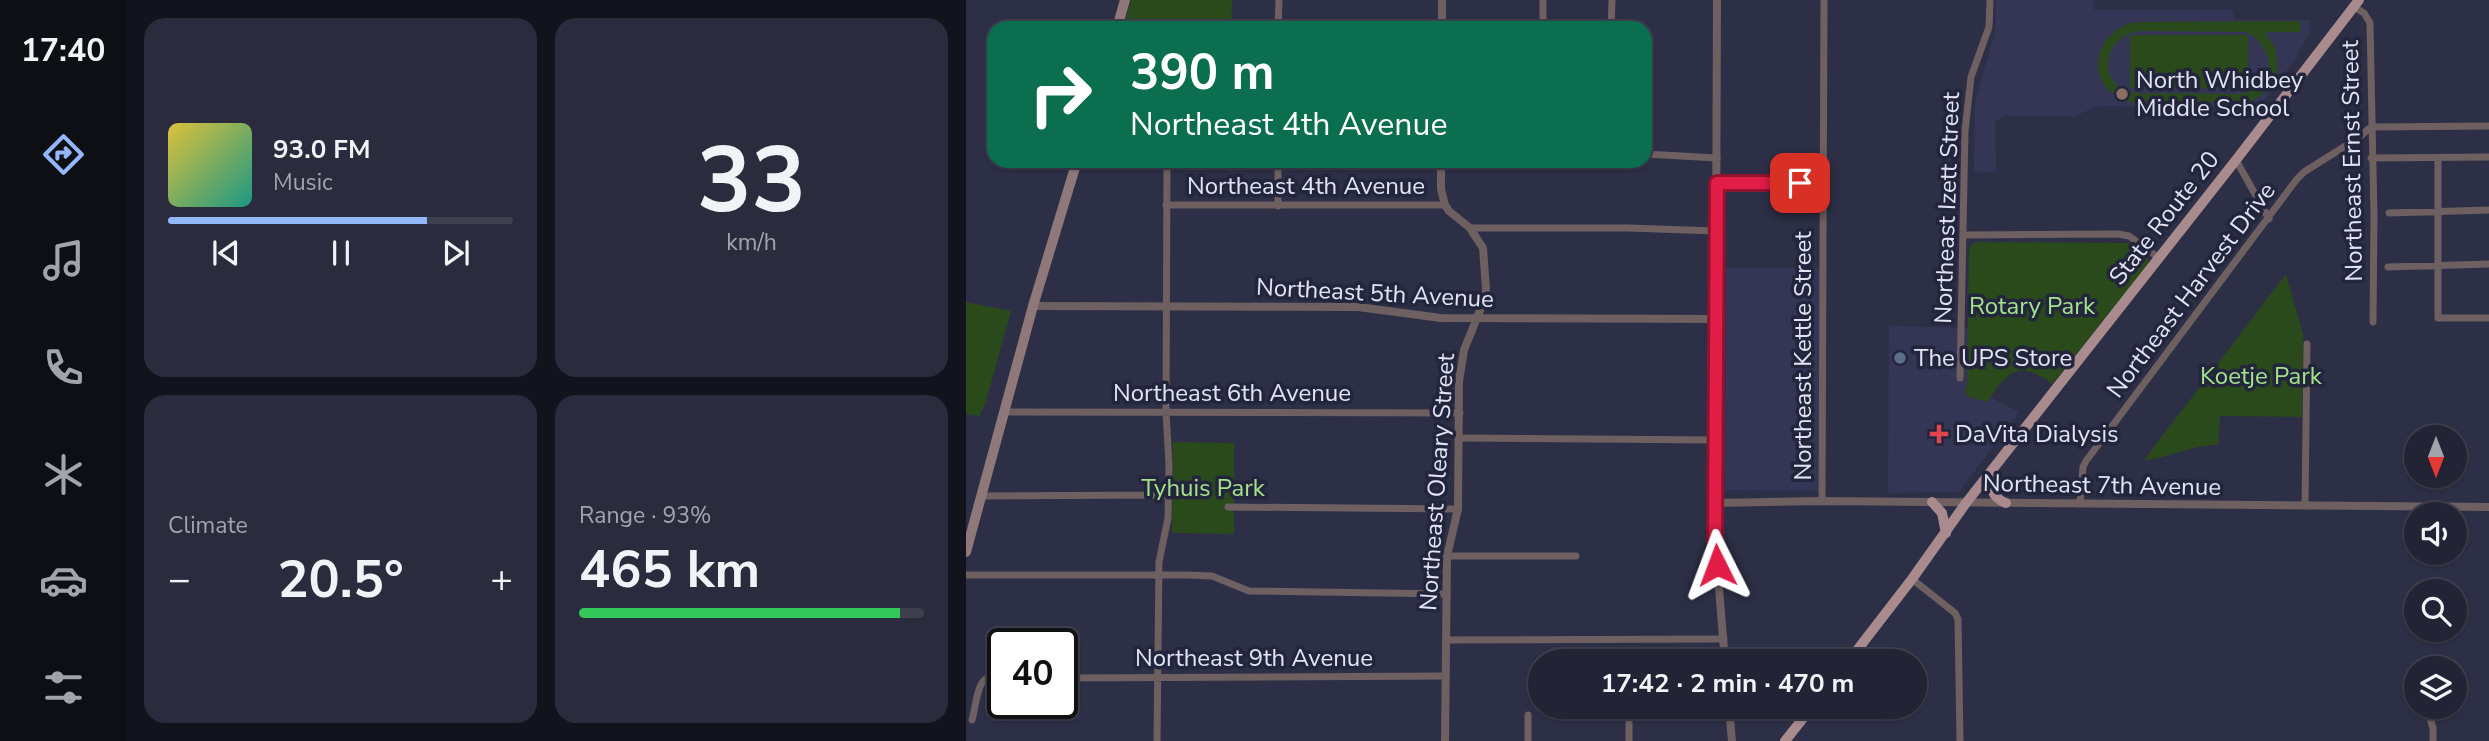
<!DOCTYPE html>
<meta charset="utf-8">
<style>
body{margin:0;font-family:"Nunito Sans",sans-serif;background:#2a2b3c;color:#f1f3f6;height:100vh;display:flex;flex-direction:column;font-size:26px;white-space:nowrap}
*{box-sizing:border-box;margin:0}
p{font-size:23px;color:#a2a4ac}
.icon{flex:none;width:38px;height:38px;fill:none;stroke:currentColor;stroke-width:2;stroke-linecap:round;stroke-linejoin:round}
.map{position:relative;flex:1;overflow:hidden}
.drawer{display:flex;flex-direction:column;gap:18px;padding:18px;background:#13131d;width:840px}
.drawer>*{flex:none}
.hud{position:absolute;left:21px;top:21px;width:665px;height:147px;border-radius:21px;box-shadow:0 2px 5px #0004,0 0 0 2px #3f404f;background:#0b6e4f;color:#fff;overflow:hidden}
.needle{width:46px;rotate:180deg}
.buttons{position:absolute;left:1438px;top:425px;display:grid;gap:14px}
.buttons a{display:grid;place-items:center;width:63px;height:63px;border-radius:50%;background:#222334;box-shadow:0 2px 5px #0004,0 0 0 2px #3f404f;font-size:35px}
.speed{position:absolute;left:21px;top:628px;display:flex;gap:14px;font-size:35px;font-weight:700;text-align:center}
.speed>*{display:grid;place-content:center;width:91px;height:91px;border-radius:50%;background:#222334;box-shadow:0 2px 5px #0004,0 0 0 2px #3f404f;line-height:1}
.speed .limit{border:4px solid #111;border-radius:10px;background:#fff;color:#111}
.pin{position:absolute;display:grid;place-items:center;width:60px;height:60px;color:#fff;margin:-30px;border-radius:14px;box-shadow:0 4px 10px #0006}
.me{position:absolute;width:77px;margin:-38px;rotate:357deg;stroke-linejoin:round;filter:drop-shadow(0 0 5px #0008)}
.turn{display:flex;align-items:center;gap:24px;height:147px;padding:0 28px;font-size:32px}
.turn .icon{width:91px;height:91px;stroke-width:2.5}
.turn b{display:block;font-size:49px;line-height:60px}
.big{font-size:52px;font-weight:700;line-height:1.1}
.drawer .widget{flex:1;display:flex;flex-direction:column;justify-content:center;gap:10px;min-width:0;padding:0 24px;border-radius:21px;background:#2a2b3c}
.drawer .dial{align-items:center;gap:0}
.dial b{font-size:91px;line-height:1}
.song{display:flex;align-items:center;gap:21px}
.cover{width:84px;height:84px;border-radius:10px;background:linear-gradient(135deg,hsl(50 70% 55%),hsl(170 70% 35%))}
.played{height:7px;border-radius:4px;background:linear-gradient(90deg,#93b7fd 75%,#3f404f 75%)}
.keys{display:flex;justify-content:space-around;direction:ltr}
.heat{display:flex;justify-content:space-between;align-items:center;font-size:38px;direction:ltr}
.charge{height:10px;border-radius:5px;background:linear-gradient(90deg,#34c759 93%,#3f404f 0)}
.drawer .tiles{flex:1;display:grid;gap:18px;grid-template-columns:repeat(2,1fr)}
.trip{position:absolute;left:562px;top:649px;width:399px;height:70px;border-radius:35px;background:#222334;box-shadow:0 2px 5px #0004,0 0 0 2px #3f404f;font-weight:700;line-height:70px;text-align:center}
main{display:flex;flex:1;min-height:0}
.menu{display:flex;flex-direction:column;width:126px;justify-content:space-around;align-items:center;background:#0e0e15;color:#a2a4ac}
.menu .icon{width:49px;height:49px}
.menu .on{color:#93b7fd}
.menu b{font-size:32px;color:#f1f3f6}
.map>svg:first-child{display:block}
.built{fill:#353655}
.green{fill:#2a4a1c;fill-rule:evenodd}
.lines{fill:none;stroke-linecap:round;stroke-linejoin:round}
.minor{stroke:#6e5f60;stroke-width:7}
.tertiary{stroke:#6e5f60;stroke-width:8}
.secondary{stroke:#8f787a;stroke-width:10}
.primary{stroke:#a98b8e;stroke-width:10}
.route-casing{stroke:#92132f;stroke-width:18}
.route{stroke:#e11d48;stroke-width:12}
.education-dot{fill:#8d6e63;stroke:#23253c;stroke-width:2.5}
.service-dot{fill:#5c6f8a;stroke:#23253c;stroke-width:2.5}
.health-dot{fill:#e0444e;stroke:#23253c;stroke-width:2.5}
.labels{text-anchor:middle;stroke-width:7;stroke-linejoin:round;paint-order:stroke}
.poi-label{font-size:24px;fill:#e2e4f4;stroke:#23253c;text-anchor:start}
.street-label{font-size:24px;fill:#e2e4f4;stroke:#23253c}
.park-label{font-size:24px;fill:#a3e28a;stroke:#23253c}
</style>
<main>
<nav class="menu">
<b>17:40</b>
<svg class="icon on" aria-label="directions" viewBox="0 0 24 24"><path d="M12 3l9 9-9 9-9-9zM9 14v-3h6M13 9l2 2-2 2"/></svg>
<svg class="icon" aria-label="music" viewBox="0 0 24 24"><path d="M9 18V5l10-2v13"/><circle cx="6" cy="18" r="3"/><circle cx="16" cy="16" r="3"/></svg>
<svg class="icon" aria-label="phone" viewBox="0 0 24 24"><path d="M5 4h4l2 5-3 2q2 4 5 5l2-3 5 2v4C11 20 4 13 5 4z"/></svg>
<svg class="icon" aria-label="climate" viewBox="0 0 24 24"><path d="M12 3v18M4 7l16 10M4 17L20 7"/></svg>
<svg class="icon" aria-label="car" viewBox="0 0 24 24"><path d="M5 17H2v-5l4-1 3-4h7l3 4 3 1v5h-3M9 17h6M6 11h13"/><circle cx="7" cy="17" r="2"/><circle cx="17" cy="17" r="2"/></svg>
<svg class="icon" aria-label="filters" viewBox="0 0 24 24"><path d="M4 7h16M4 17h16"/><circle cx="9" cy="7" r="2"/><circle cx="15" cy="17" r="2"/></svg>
</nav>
<section class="drawer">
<div class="tiles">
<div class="widget">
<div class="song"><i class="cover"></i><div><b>93.0 FM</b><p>Music</p></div></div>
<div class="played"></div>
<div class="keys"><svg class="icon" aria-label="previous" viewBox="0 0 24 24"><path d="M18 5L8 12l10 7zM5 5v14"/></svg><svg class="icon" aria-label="pause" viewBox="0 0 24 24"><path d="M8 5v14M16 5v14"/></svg><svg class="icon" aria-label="next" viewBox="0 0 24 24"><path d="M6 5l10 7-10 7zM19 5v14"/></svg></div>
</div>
<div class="widget dial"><b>33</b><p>km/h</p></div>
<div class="widget"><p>Climate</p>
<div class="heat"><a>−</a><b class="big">20.5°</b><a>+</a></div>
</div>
<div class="widget"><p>Range · 93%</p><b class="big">465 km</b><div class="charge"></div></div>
</div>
</section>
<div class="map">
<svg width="1523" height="741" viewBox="0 0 1523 741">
<rect width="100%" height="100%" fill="#2d2f46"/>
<!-- built -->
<path class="built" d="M 1030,0 L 1128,0 L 1128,10 L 1267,10 L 1268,20 L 1344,20 L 1344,31 L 1329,60 L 1293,107 L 1132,106 L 1109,116 L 1039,116 L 1029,122 L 1030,172 L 1008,173 L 1009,103 L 1028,35 L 1030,22 Z
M 760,268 L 854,268 L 852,491 L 759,490 Z
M 923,326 L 1005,328 L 1005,388 L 1053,412 L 993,492 L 922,493 Z"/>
<!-- green -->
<path class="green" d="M 165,0 L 266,0 L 265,28 L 157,28 Z
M 1334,21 L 1334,32 L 1299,32 L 1309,47 L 1312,70 L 1305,86 L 1290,99 L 1281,102 L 1165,102 C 1117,90 1124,34 1168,22 ZM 1173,31 L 1280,32 C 1311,48 1311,87 1274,94 C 1248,94 1223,93 1197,93 C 1186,93 1174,95 1164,92 C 1129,81 1139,36 1173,31 Z
M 1164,35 L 1282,35 L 1282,88 L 1164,88 Z
M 1011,242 L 1162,243 L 1180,253 L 1183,263 L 1086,384 C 1052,358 1042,372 1021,402 L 1003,397 L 999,392 L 1001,385 L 1003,250 L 1005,245 Z
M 1320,274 L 1337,334 L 1336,417 L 1254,416 L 1252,445 C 1224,445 1205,458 1178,460 Z
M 0,302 L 45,311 L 19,405 L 13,416 L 0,414 Z
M 207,442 L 268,443 L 268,534 L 206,533 Z"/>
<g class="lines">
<!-- minor -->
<path class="minor" d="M 577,0 L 577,28
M 1388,7 L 1398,13 L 1404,23 L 1408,216 L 1407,322
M 312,28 L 313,0
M 645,28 L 646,0
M 1405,127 L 1523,126
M 679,154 L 751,158
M 1405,158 L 1523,157
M 1472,158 L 1472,318 L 1523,318
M 1270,160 L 1303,219
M 751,183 L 857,182
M 200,205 L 479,205
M 312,206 L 312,161
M 1423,213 L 1523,210
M 504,228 L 662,228 L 750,231
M 998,235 L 1152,234 L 1163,236 L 1193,258
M 1422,267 L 1523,264
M 994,378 L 999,131 L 1005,77 L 1023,27 L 1024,0
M 39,412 L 494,413
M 494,438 L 750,440
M 16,496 L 201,495
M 856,501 L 858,0
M 1114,504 L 1117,467 L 1120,461 L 1331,179 L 1338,172 L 1392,138 L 1405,127
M 1339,506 L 1341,344
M 262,507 L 492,509
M 481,556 L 610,556
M 0,575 L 222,575 L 246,576 L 283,591 L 481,594
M 946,579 L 989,613 L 992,619 L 994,741
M 480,640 L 758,639
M 96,678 L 480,676
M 1462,711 L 1467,728 L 1467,741
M 562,715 L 562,741
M 663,719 L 663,741
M 6,720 C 12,699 9,672 37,674
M 191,741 L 193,562 L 202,518 L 203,465 L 200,412 L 201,161"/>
<!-- tertiary -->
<path class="tertiary" d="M 751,0 L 749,539 L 759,662
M 476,28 L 476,0
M 475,161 L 475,189 L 479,205 L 483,211 L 504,228 L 517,248 L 520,289 L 519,298 L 498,350 L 493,381 L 492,509 L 481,556 L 479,741
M 67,306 L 392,307 L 475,318 L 750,319
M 749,503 L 856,501 L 1523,507
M 763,707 L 766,741"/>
<!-- secondary -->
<path class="secondary" d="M 151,28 L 159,0
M 0,552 L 67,306 L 111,161"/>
<!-- primary -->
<path class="primary" d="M 1027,472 C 1023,487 1025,497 1040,503
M 966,502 L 976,513 L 980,533
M 882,662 L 946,579 L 1000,503 L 1270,160 L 1393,0
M 819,741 L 846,707"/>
</g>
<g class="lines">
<defs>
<path id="route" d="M 751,565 L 749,539 L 751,183 L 834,183"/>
</defs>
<!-- route casing -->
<use href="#route" class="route-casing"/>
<!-- route -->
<use href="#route" class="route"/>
</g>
<!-- markers -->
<circle class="education-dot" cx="1156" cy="94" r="7"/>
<circle class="service-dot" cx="934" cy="358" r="7"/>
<path class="health-dot" d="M969.5 423.5h7v7h7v7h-7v7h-7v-7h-7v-7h7z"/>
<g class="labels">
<!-- poi labels -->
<g class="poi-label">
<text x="1170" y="88">North Whidbey<tspan x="1170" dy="28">Middle School</tspan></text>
<text x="948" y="366">The UPS Store</text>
<text x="989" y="442">DaVita Dialysis</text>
</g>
<!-- street labels -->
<g class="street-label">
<text transform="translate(1386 161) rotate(-91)" y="8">Northeast Ernst Street</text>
<text x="340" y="194">Northeast 4th Avenue</text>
<text transform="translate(981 208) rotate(-88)" y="8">Northeast Izett Street</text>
<text transform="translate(1198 218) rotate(-52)" y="8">State Route 20</text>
<text transform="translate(1225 290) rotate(-53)" y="8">Northeast Harvest Drive</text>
<text transform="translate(409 293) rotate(3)" y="8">Northeast 5th Avenue</text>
<text transform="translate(837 356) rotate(-90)" y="8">Northeast Kettle Street</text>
<text x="266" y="401">Northeast 6th Avenue</text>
<text transform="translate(471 482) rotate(-86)" y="8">Northeast Oleary Street</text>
<text transform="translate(1136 485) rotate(1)" y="8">Northeast 7th Avenue</text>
<text x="288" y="666">Northeast 9th Avenue</text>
</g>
<!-- park labels -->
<g class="park-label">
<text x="1066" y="314">Rotary Park</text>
<text x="1295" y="384">Koetje Park</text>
<text x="237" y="496">Tyhuis Park</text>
</g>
</g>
</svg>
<div class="buttons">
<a><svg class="needle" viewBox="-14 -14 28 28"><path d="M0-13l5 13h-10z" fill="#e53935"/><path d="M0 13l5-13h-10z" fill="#a2a4ac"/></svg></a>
<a><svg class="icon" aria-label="sound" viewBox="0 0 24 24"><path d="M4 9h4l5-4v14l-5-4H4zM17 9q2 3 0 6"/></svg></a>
<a><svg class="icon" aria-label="search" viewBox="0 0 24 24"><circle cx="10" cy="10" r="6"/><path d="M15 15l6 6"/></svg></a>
<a><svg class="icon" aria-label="layers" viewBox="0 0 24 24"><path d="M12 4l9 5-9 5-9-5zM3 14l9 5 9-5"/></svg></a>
</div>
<div class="speed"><div class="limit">40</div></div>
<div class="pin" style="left:834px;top:183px;background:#d93025"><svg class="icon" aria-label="arrive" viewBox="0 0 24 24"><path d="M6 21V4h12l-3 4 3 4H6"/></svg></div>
<svg class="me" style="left:751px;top:565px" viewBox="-20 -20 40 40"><path d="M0-17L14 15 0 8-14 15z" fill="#e11d48" stroke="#fff" stroke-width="4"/></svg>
<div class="trip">17:42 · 2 min · 470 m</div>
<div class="hud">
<div class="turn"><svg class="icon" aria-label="right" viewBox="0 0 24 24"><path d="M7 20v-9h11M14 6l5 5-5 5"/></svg><div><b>390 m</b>Northeast 4th Avenue</div></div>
</div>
</div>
</main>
